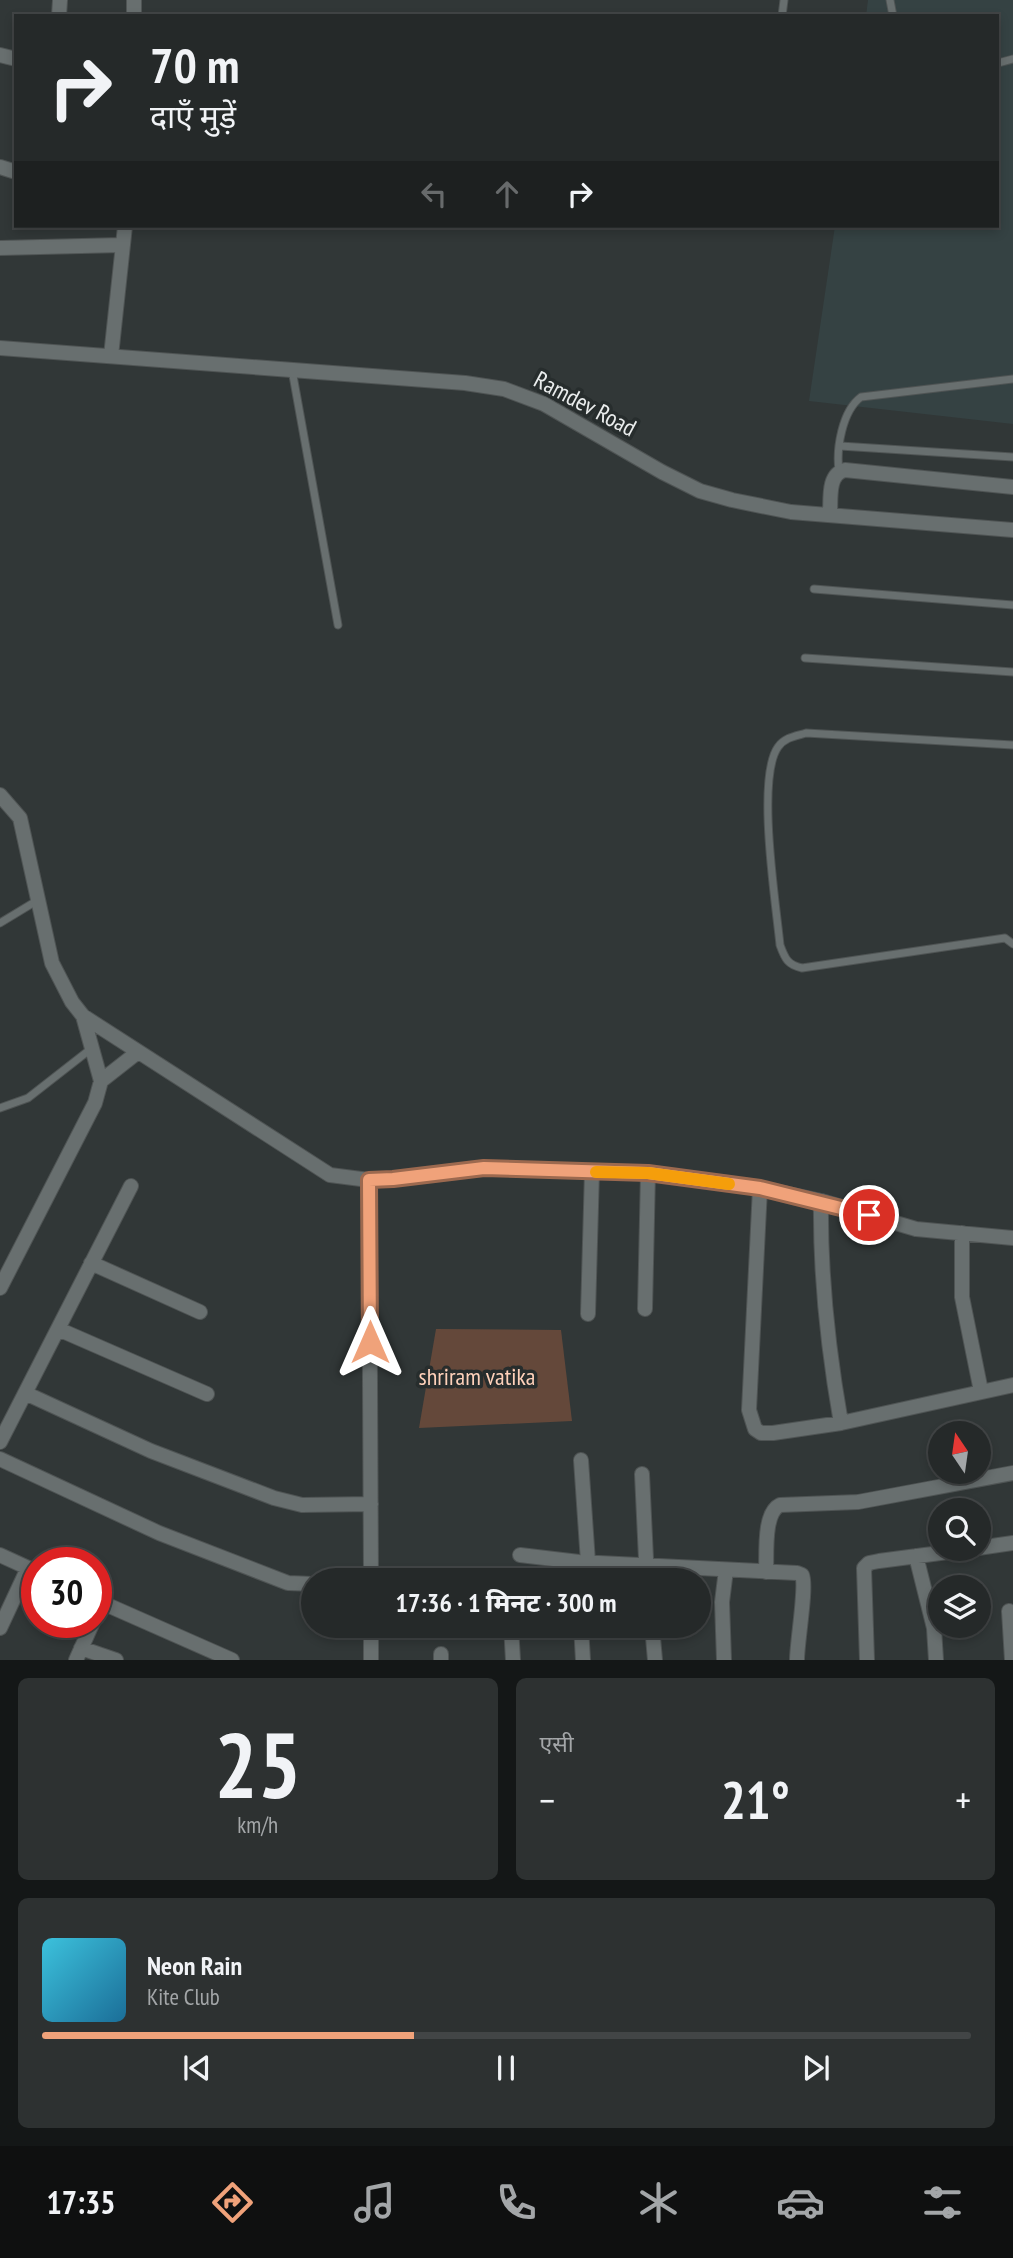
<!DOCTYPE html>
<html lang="hi">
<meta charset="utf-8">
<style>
body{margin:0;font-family:"PT Sans Narrow","Noto Sans Devanagari",sans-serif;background:#2d3131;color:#f1f3f6;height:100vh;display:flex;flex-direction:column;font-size:26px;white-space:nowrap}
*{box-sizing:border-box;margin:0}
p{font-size:23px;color:#a3a6a8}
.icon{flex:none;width:38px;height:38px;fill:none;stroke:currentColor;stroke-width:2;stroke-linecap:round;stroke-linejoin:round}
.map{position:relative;height:1660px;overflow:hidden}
.sheet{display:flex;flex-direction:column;gap:18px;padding:18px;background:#141717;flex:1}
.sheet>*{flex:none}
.top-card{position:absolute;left:14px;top:14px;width:985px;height:214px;border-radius:0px;box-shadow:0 4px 10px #0003,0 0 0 2px #424546;background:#252929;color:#f1f3f6;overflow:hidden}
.needle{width:46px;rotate:347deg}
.buttons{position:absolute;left:928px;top:1421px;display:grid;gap:14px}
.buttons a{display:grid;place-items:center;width:63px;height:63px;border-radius:50%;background:#252929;box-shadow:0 4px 10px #0003,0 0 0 2px #424546;font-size:35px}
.speed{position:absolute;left:21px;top:1547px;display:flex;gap:14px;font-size:35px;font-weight:700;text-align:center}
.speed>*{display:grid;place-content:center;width:91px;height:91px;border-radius:50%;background:#252929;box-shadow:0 4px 10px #0003,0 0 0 2px #424546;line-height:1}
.speed .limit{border:10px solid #d22;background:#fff;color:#111}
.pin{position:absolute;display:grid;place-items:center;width:60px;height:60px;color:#fff;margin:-30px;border:4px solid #fff;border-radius:50%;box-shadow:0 2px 7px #0007}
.me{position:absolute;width:77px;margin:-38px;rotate:0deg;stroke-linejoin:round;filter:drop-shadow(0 0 5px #0008)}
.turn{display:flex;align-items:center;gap:24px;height:147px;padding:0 21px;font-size:32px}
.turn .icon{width:91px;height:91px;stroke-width:2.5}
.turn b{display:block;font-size:49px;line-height:60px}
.lanes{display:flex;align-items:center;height:66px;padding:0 21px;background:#0003;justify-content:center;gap:35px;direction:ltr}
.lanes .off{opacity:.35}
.big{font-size:52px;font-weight:700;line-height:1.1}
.sheet .widget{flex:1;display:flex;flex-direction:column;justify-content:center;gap:10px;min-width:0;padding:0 24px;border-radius:10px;background:#2d3131}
.sheet .dial{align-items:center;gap:0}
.dial b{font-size:91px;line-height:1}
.song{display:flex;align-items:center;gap:21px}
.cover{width:84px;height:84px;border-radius:10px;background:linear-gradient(135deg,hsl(190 70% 55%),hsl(200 70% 35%))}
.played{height:7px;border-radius:4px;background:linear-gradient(90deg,#f0a27a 40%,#424546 40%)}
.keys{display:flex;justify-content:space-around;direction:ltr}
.heat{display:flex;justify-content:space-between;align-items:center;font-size:38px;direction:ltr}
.sheet .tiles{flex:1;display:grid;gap:18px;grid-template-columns:1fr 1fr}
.widget:last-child{grid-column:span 2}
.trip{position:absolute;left:301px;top:1568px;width:410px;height:70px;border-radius:35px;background:#252929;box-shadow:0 4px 10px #0003,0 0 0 2px #424546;font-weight:700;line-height:70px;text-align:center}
.dock{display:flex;height:112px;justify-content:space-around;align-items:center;background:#0f1010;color:#a3a6a8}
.dock .icon{width:49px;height:49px}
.dock .current{color:#f0a27a}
.dock b{font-size:32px;color:#f1f3f6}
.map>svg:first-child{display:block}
.built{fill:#354243}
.green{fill:#64483a}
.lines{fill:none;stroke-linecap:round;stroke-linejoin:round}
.service-casing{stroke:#4f5454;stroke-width:9}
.minor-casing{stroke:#4f5454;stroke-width:16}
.service{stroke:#686f6f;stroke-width:7}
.minor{stroke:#686f6f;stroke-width:14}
.route-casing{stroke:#9c694f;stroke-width:18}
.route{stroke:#f0a27a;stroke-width:12}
.slow{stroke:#f59e0b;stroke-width:12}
.labels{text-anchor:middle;stroke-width:7;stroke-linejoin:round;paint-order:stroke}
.street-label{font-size:24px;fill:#eaeded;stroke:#272d2d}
.park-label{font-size:24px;fill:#fed1ba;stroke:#272d2d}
</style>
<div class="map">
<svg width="1013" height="1660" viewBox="0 0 1013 1660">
<rect width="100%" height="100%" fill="#313737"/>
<!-- built -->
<path class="built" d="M 868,0 L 1013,0 L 1013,424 L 809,401 L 835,226 L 998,226 L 998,16 L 866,16 Z"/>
<!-- green -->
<path class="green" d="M 436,1329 L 561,1330 L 572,1421 L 419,1428 Z"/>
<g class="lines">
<defs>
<path id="service" d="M 890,0 L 893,16
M 782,16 L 784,0
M 998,63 L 1013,59
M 292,370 L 338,625
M 840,446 L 1013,457
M 839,471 C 836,449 842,411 861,397 L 1013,379
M 814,589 L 1013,605
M 805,658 L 1013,672
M 1013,745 L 806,733 C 796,736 785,737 778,747 C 756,778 776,904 780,945 C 785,959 788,965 802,968 L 1005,938 L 1013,944
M 0,923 L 38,900
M 0,1108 L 28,1098 L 92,1048"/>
<path id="minor" d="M 59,16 L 60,0
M 134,16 L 134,0
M 0,55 L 16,59
M 0,167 L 16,172
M 0,248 L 122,245
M 0,348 L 465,383 L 504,389 L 544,404 L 662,472 L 700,491 L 732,500 L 791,512 L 1013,530
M 111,356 L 125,226
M 830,515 C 831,500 827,474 845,470 L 1013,487
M 0,795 L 20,818 L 52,963 L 72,1002 L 83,1016 L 330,1175 L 369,1180 L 393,1179 L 484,1168 L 648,1173 L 760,1188 L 821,1201 L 916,1229 L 1013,1238
M 101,1081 L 138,1052
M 369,1180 L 371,1580
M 760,1188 L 749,1410 L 755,1429 L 761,1433 L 773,1433 L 841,1423 L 1013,1385
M 821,1201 C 820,1277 828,1349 841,1423
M 962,1233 L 962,1297 L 981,1391
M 91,1263 L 200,1312
M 0,1288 L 95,1103 L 101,1081 L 83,1016
M 645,1309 L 648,1173
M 588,1314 L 592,1171
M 58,1329 L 207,1394
M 25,1393 L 151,1451 L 274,1498 L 302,1505 L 371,1504
M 0,1442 L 131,1186
M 0,1459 L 159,1533 L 288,1583 L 313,1584
M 581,1460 L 588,1562
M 642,1474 L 647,1580
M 978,1548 L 1013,1543
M 0,1555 L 37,1572
M 520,1555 L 579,1562 L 797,1573 L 802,1575 C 807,1586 797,1642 797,1660
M 916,1556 L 934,1628 L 936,1660
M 579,1562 L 579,1580
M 766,1572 C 767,1554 763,1513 780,1505 L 858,1502 L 1013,1473
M 96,1600 L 232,1660
M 1009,1611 L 1012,1660
M 371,1626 L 371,1660
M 511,1626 L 513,1660
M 581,1626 L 583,1660
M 652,1626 L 655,1660
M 0,1628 L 28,1568
M 81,1648 L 116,1660
M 441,1654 L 441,1660
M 76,1660 L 93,1622
M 724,1660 L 722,1602 L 726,1570
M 867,1660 L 864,1568 L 869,1563 L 879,1561 L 971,1549"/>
</defs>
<!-- service casing -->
<use href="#service" class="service-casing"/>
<!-- minor casing -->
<use href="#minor" class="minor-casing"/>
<!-- service -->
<use href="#service" class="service"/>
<!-- minor -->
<use href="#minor" class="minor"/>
</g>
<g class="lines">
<defs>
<path id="route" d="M 370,1342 L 369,1180 L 393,1179 L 484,1168 L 648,1173 L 760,1188 L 869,1215"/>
</defs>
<!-- route casing -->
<use href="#route" class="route-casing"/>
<!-- route -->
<use href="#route" class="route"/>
<!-- slow -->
<path class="slow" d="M 596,1172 L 648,1173 L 729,1184"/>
</g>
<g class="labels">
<!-- street labels -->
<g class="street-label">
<text transform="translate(585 404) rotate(28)" y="8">Ramdev Road</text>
</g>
<!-- park labels -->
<g class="park-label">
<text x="477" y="1385">shriram vatika</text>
</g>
</g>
</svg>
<div class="buttons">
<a><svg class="needle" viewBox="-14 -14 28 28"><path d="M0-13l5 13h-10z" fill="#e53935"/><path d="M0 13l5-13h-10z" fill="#a3a6a8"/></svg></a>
<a><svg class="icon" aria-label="search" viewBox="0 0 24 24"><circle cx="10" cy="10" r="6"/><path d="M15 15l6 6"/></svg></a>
<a><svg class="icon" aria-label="layers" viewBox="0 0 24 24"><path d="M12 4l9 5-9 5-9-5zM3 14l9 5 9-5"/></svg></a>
</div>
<div class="speed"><div class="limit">30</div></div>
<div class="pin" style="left:869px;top:1215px;background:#d93025"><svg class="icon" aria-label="arrive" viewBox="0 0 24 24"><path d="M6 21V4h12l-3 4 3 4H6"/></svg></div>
<svg class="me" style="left:370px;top:1342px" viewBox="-20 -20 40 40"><path d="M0-17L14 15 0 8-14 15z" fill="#f0a27a" stroke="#fff" stroke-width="4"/></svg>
<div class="trip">17:36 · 1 मिनट · 300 m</div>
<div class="top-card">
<div class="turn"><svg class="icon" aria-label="right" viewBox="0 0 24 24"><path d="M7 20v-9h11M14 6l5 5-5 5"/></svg><div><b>70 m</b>दाएँ मुड़ें</div></div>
<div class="lanes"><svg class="icon off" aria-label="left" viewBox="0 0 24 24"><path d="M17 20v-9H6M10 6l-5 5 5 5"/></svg><svg class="icon off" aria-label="ahead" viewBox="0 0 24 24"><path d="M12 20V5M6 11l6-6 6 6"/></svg><svg class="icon" aria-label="right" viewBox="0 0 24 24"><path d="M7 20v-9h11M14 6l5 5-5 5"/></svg></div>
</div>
</div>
<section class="sheet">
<div class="tiles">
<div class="widget dial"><b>25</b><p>km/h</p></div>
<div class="widget"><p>एसी</p>
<div class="heat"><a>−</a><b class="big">21°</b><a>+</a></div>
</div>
<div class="widget">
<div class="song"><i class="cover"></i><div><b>Neon Rain</b><p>Kite Club</p></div></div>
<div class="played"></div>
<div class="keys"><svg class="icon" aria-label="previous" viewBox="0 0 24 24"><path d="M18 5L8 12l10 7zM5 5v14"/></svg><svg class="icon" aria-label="pause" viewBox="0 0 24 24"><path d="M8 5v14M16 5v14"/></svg><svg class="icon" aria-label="next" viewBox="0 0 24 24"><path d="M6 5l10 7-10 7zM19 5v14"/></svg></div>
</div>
</div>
</section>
<nav class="dock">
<b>17:35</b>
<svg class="icon current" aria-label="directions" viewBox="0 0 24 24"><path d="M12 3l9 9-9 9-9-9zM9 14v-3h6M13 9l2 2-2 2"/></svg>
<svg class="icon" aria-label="music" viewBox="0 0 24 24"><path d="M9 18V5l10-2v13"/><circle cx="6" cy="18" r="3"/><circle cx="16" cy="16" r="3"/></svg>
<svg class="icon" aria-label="phone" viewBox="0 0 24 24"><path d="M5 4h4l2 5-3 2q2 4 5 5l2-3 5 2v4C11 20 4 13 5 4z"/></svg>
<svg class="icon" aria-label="climate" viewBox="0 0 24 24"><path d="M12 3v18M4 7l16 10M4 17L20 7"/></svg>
<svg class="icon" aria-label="car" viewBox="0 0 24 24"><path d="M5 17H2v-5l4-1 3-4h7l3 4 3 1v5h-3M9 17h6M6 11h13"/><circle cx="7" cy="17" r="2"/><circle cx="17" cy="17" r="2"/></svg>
<svg class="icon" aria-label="filters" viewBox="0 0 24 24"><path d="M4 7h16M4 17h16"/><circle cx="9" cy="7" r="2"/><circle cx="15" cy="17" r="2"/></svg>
</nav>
